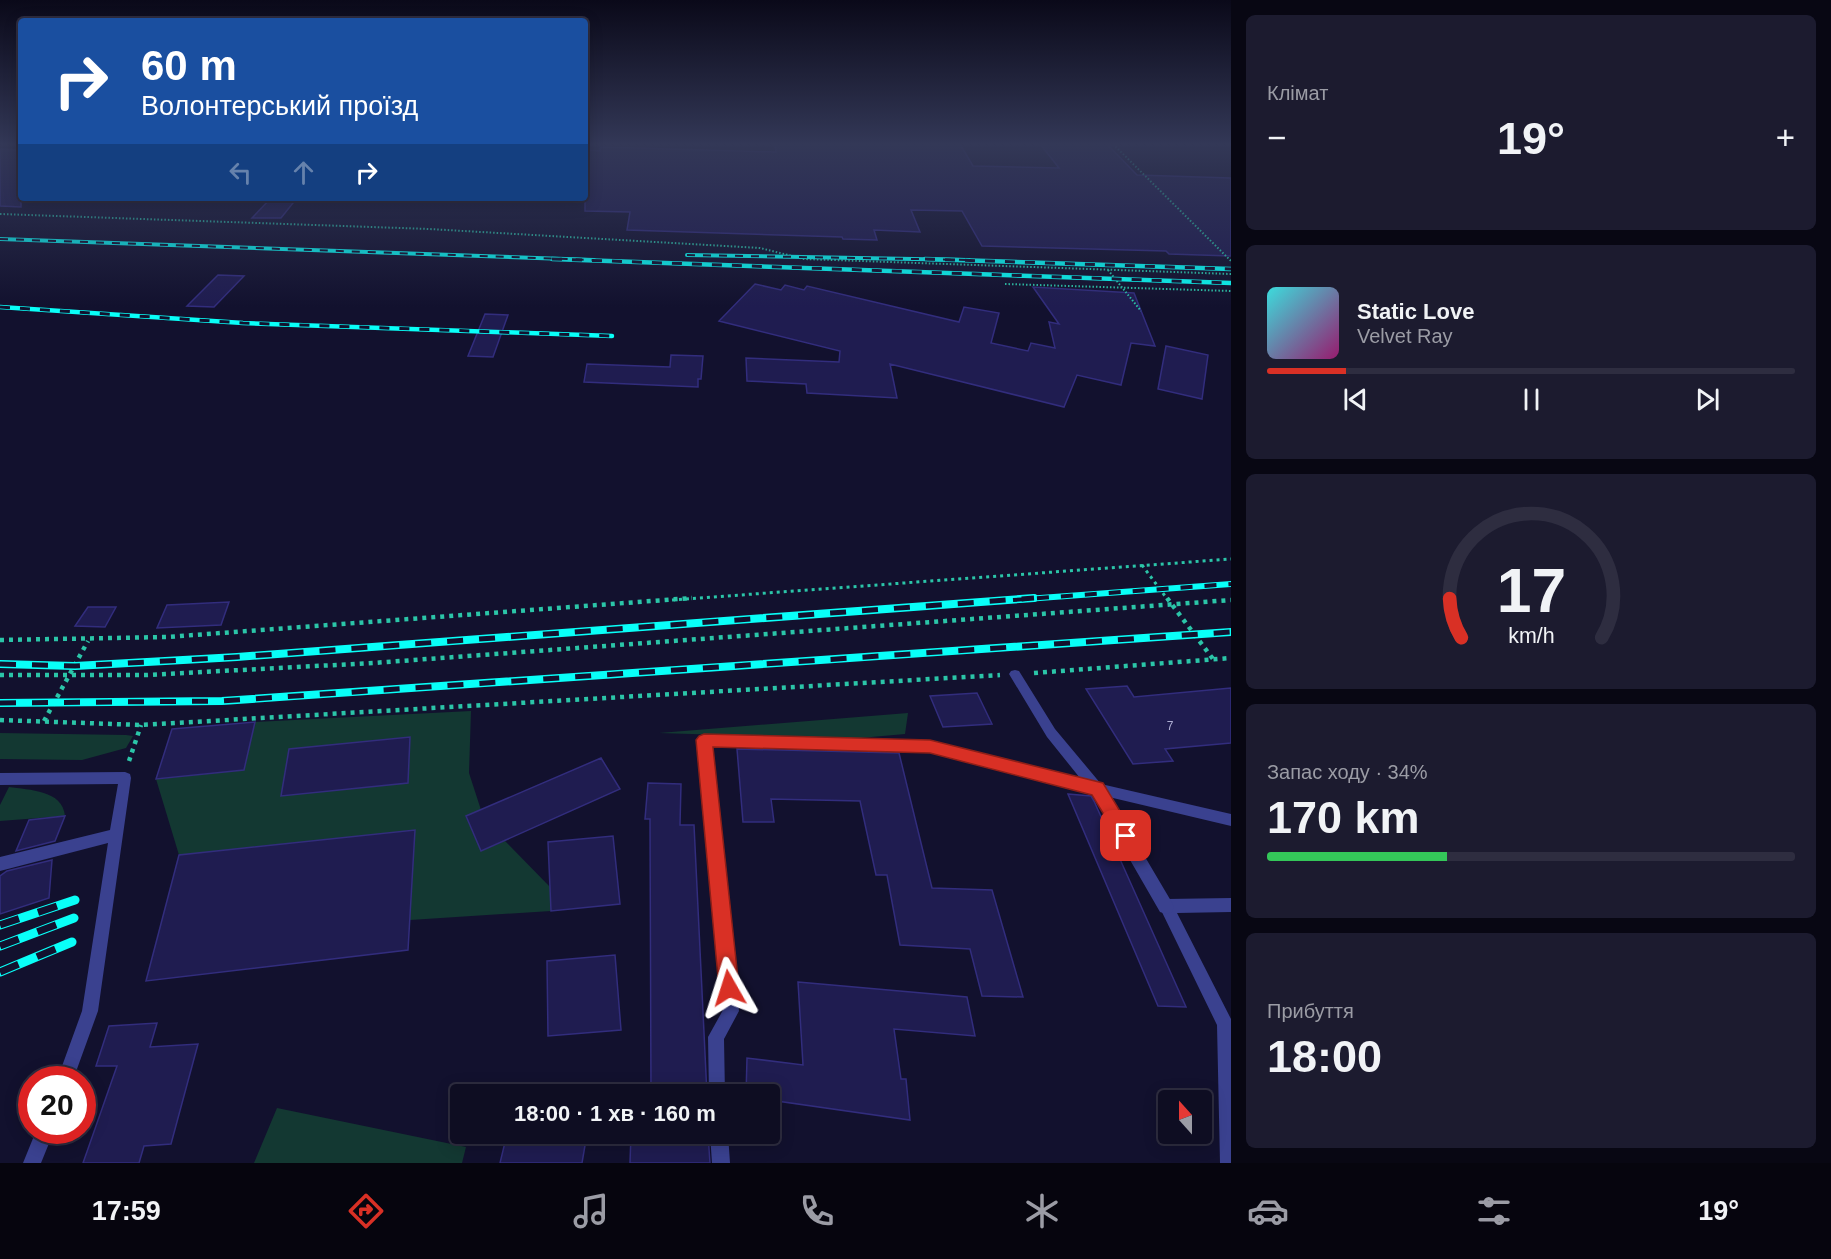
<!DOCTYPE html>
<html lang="uk">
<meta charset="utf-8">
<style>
body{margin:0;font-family:Helvetica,sans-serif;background:#1c1b2f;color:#f1f3f6;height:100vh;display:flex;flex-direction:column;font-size:22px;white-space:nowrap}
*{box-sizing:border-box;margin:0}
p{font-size:20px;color:#9b9ca5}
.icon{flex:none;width:33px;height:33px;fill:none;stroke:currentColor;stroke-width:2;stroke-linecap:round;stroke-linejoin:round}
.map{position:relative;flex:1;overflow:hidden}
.details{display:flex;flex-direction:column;gap:15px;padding:15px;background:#080713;width:600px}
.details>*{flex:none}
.banner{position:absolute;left:18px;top:18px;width:570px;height:183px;border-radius:6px;box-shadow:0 3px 15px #0003,0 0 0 2px #2e2d40;background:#1a4fa0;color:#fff;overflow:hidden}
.needle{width:39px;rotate:339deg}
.buttons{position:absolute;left:1158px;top:1090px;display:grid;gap:12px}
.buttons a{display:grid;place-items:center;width:54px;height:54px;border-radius:6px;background:#0e0d22;box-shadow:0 3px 15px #0003,0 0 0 2px #2e2d40;font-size:30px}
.speed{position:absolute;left:18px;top:1066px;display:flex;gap:12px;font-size:30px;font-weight:700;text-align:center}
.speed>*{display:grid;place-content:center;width:78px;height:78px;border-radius:50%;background:#0e0d22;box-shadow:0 3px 15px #0003,0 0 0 2px #2e2d40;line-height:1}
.speed .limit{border:9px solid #d22;background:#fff;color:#111}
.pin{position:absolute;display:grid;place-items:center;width:51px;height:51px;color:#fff;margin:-26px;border-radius:12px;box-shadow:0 3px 9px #0006}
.me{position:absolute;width:66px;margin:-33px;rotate:354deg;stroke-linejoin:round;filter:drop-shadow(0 0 4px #0008)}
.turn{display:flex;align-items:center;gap:21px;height:126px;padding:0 24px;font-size:27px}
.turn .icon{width:78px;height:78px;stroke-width:2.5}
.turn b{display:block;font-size:42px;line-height:51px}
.lanes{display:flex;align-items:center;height:57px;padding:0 24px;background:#0003;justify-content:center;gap:30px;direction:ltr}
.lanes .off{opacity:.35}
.big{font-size:45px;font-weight:800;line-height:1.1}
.details .widget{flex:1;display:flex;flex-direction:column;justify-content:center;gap:9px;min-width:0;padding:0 21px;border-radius:9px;background:#1c1b2f}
.details .dial{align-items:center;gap:0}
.dial svg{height:156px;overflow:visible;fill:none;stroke:#2e2d40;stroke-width:7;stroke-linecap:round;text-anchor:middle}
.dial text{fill:#f1f3f6;stroke:none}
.song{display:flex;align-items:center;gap:18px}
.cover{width:72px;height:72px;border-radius:9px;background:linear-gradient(135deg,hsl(180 70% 55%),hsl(320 70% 35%))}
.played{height:6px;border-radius:3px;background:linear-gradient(90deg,#d93025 15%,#2e2d40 15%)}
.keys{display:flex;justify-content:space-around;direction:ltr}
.heat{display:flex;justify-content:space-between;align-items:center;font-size:33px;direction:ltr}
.charge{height:9px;border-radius:4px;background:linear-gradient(90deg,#34c759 34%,#2e2d40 0)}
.trip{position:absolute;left:450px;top:1084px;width:330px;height:60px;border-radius:6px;background:#0e0d22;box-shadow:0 3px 15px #0003,0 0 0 2px #2e2d40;font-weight:800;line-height:60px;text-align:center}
.tab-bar{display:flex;height:96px;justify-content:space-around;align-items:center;background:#06050e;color:#9b9ca5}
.tab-bar .icon{width:42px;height:42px}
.tab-bar .active{color:#d93025}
.tab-bar b{font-size:27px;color:#f1f3f6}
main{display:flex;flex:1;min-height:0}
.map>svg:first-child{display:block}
.green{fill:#133832}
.building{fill:#1f1c50;stroke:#322d7d;stroke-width:1.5}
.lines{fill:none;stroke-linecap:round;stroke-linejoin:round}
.path-far2{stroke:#2bc5a8;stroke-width:2;stroke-dasharray:1.5 2;stroke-linecap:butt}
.path-far1{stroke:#2bc5a8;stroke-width:3;stroke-dasharray:3 4;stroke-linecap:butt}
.path{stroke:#2bc5a8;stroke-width:4.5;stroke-dasharray:4 5;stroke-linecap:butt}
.lane{fill:#3a418f;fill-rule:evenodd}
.street{fill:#3a418f;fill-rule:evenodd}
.rail-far4-casing{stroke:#09fff8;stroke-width:4}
.rail-far3-casing{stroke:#09fff8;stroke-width:4.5}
.rail-far2-casing{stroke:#09fff8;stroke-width:6}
.rail-far1-casing{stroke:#09fff8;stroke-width:8}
.rail-casing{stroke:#09fff8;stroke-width:9}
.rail-far4{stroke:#12112e;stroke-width:2;stroke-dasharray:8;stroke-linecap:butt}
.rail-far3{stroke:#12112e;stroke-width:3;stroke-dasharray:10;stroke-linecap:butt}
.rail-far2{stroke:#12112e;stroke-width:4;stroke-dasharray:12;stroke-linecap:butt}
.rail-far1{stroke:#12112e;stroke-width:5;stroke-dasharray:16;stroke-linecap:butt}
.rail{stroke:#12112e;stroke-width:7;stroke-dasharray:20;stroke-linecap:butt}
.route{fill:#d93025;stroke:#8d1f18;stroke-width:1.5}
.labels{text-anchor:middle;stroke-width:6;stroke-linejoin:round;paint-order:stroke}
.number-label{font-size:12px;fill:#aeaed3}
</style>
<main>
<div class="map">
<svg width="1231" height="1163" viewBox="0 0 1231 1163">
<rect width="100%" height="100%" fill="#12112e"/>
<!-- green -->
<path class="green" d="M 471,711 L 469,773 L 481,810 L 466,817 L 481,851 L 505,841 L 550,887 L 551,911 L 410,920 L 179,855 L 156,779 L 244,770 L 255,722 Z
M 908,713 L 905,734 L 849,739 L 659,733 Z
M 0,733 L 126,735 L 133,736 L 126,748 L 82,760 L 0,759 Z
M 9,787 C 29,790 63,790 65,816 L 0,821 L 0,805 Z
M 277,1108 L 466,1147 L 462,1163 L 254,1163 Z"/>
<!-- building -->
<path class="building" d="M 775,144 L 960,144 L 973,166 L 1059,168 L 1040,144 L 1107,144 L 1137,175 L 1231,178 L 1231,256 L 1169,254 L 1166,251 L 982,246 L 962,211 L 911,210 L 920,232 L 874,230 L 877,240 L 843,239 L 842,237 L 627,230 L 630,212 L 585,211 L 585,150 L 600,151 L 601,147 L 776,152 Z
M 0,149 L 21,150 L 21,207 L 0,206 Z
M 271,198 L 297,198 L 281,218 L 252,218 Z
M 218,275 L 244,276 L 214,307 L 187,306 Z
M 755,284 L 781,290 L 785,285 L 804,290 L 807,286 L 959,322 L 964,307 L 999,313 L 991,343 L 1028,351 L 1031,343 L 1055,348 L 1049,322 L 1059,324 L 1033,287 L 1134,293 L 1155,346 L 1131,343 L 1121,385 L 1077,375 L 1064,407 L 890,364 L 897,398 L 807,393 L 806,384 L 747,381 L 746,358 L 839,362 L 840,351 L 719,321 Z
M 485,314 L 508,315 L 493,357 L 468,356 Z
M 1166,346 L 1208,355 L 1202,399 L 1158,389 Z
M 671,355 L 703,356 L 701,379 L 698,379 L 698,387 L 584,382 L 587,364 L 670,367 Z
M 229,602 L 221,625 L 157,628 L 167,605 Z
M 88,607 L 116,607 L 105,627 L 75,626 Z
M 1127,686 L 1134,697 L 1231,688 L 1231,743 L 1165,749 L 1173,761 L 1133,764 L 1086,689 Z
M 977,693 L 992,724 L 943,727 L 930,696 Z
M 255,722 L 244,770 L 156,779 L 172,729 Z
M 410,737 L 408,783 L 281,796 L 289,749 Z
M 737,749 L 899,753 L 932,888 L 992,890 L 1023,997 L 982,996 L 970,949 L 900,945 L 887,875 L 876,875 L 860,801 L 771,799 L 774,822 L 743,822 Z
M 601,758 L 620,789 L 481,851 L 466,816 Z
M 648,783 L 681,784 L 680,825 L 694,825 L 707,1095 L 651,1095 L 650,819 L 645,819 Z
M 1068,794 L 1091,796 L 1094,801 L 1186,1007 L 1158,1006 Z
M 65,816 L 55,841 L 16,851 L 29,820 Z
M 415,830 L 408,950 L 146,981 L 179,855 Z
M 613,836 L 620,904 L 551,911 L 548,842 Z
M 52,860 L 49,898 L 0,914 L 0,876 L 7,871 Z
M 615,955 L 621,1030 L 548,1036 L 547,961 Z
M 798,982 L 967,997 L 975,1036 L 894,1029 L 901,1079 L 906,1079 L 910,1120 L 770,1100 L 770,1095 L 746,1095 L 747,1058 L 803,1065 Z
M 157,1023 L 150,1047 L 198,1044 L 171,1144 L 144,1146 L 139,1163 L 83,1163 L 117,1066 L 96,1066 L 109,1026 Z
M 507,1134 L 587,1134 L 582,1163 L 500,1163 Z
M 631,1134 L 708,1134 L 710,1163 L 630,1163 Z"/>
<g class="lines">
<!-- path-far2 -->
<path class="path-far2" d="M 1113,144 L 1231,261
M 0,214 L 429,229 L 760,248 L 804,259 L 1231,274
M 1108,270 L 1141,311
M 1005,284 L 1231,291"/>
<!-- path-far1 -->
<path class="path-far1" d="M 1142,565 L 1168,600
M 672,600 L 1231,559"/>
<!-- path -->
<path class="path" d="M 1167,598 L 1213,659
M 0,640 L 167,637 L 692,598
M 1034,673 L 1231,658
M 0,675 L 146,675 L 373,663 L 1231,600
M 0,720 L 141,725 L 1000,675
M 44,721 L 88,641
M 129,761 L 141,725"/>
<!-- lane -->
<path class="lane" d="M 1015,670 L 1019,671 L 1055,729 L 1101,784 L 1231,814 L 1231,826 L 1092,793 L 1047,737 L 1009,674 L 1011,671 Z
M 125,772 L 130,774 L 131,778 L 98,1011 L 73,1080 L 57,1080 L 82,1011 L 108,843 L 0,871 L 0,857 L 110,830 L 118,784 L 0,785 L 0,773 Z
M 713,818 L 718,820 L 720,824 L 739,1011 L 724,1039 L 725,1095 L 709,1095 L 708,1037 L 723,1010 L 706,824 L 708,820 Z
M 1231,898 L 1231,912 L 1177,913 L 1231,1019 L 1231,1163 L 1220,1163 L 1217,1025 L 1159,906 L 1161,901 L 1166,899 Z
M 36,1131 L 54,1131 L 41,1163 L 23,1163 Z
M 710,1134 L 728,1134 L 730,1163 L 712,1163 Z"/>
<!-- street -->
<path class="street" d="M 704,734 L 930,740 L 1102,784 L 1174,906 L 1172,912 L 1166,914 L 1160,912 L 1092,794 L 930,752 L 712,746 L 721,824 L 718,829 L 713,831 L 708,829 L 705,824 L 697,740 L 699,736 Z"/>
<defs>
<path id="rail-far4" d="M 0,239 L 594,260
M 687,255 L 969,260"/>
<path id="rail-far3" d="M 552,259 L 1231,283
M 925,259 L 1231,269
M 0,307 L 243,323 L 612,336"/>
<path id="rail-far2" d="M 1013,600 L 1231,584"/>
<path id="rail-far1" d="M 0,664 L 75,666 L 237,657 L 1034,598
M 0,703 L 222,701 L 1231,632"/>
<path id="rail" d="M 0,925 L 75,900
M 0,946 L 74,918
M 0,972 L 72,942"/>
</defs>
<!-- rail-far4 casing -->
<use href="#rail-far4" class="rail-far4-casing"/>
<!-- rail-far3 casing -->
<use href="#rail-far3" class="rail-far3-casing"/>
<!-- rail-far2 casing -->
<use href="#rail-far2" class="rail-far2-casing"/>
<!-- rail-far1 casing -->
<use href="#rail-far1" class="rail-far1-casing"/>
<!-- rail casing -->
<use href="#rail" class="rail-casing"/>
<!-- rail-far4 -->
<use href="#rail-far4" class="rail-far4"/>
<!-- rail-far3 -->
<use href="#rail-far3" class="rail-far3"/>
<!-- rail-far2 -->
<use href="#rail-far2" class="rail-far2"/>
<!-- rail-far1 -->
<use href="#rail-far1" class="rail-far1"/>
<!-- rail -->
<use href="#rail" class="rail"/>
</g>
<!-- sky -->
<linearGradient id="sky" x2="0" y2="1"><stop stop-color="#0a0919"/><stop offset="0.47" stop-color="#333857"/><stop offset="1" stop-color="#333857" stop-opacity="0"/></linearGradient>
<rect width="1231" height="307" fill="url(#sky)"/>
<!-- route -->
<path class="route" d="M 704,734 L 930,740 L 1103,783 L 1135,836 L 1132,841 L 1126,844 L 1120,841 L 1092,795 L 930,753 L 713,747 L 739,988 L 736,995 L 729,998 L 722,995 L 719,988 L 696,740 L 699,736 Z"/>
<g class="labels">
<!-- number labels -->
<g class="number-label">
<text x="1170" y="730">7</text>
</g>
</g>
</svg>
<div class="buttons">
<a><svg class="needle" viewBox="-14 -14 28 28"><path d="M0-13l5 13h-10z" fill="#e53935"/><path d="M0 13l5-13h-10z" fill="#9b9ca5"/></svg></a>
</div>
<div class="speed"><div class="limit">20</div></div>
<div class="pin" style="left:1126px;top:836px;background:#d93025"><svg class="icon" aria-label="arrive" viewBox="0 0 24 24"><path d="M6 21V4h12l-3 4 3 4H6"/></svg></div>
<svg class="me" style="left:729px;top:988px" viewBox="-20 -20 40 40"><path d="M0-17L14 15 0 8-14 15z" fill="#d93025" stroke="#fff" stroke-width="4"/></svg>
<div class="trip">18:00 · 1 хв · 160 m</div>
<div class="banner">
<div class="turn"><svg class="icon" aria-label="right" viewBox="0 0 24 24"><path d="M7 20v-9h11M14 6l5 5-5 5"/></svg><div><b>60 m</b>Волонтерський проїзд</div></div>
<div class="lanes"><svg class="icon off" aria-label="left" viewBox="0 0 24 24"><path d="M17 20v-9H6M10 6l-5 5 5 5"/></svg><svg class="icon off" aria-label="ahead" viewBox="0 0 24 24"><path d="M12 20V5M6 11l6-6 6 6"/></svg><svg class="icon" aria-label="right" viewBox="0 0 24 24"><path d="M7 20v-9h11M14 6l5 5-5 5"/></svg></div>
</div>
</div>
<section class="details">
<div class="widget"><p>Клімат</p>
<div class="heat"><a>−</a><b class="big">19°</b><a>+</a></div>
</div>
<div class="widget">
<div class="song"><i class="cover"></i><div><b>Static Love</b><p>Velvet Ray</p></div></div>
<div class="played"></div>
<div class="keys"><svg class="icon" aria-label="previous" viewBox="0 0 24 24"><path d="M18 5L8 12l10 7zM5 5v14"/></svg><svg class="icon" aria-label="pause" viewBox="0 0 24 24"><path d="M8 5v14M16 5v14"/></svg><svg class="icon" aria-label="next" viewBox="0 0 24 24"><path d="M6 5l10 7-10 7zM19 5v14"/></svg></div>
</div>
<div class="widget dial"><svg viewBox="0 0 100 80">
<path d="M14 69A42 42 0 1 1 86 69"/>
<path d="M14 69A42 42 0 0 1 8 49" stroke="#d93025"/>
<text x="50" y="56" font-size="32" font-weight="700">17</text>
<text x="50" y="72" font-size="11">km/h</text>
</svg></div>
<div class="widget"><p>Запас ходу · 34%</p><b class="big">170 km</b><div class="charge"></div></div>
<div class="widget"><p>Прибуття</p><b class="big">18:00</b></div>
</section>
</main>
<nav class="tab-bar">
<b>17:59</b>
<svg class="icon active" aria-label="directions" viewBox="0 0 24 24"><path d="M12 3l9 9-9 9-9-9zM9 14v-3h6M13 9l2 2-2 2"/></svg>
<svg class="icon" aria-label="music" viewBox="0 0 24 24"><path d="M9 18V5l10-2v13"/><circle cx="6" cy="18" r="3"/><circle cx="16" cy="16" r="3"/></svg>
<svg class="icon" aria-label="phone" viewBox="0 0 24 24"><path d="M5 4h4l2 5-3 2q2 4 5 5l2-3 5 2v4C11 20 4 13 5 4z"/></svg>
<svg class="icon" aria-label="climate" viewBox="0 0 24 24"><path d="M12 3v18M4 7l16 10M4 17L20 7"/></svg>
<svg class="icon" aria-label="car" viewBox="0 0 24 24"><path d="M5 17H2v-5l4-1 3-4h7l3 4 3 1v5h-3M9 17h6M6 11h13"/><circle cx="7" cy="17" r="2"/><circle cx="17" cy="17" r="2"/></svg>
<svg class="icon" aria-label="filters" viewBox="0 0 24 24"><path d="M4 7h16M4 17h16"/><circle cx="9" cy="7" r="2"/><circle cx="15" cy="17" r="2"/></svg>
<b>19°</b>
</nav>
